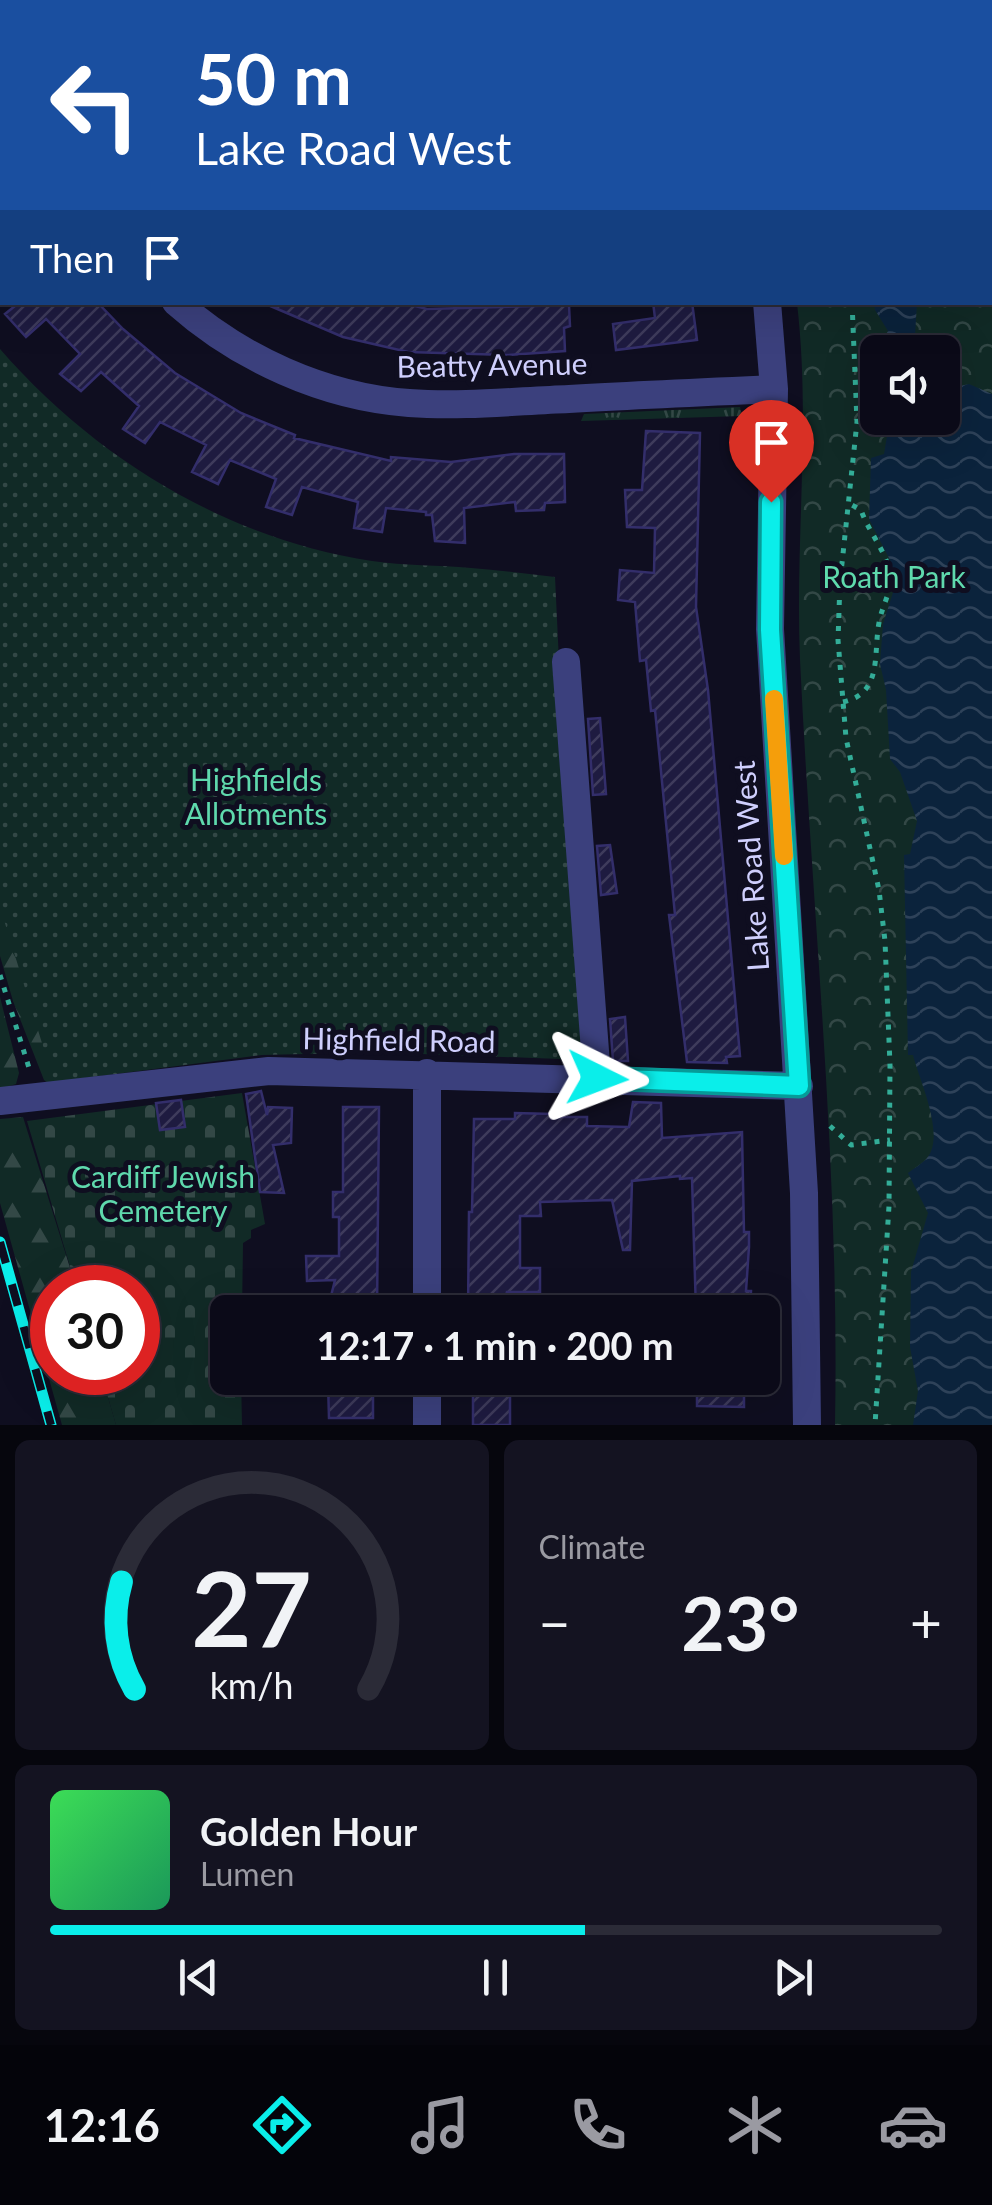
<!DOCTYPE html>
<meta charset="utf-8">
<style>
body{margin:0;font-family:Lato,sans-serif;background:#141321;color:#f1f3f6;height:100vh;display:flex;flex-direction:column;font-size:38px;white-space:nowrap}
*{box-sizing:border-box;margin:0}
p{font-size:32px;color:#9a9aa2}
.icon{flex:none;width:55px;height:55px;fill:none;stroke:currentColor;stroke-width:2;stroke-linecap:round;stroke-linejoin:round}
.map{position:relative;height:1425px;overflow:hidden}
.panel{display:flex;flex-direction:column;gap:15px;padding:15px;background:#06060d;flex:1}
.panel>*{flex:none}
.hud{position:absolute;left:0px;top:0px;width:992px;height:305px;box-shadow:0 10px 40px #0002,0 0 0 2px #2b2b37;background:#1a4fa0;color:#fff;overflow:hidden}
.buttons{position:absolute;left:860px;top:335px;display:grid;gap:20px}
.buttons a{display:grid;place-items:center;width:100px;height:100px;border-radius:15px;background:#0b0a18;box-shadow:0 10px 40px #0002,0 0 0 2px #2b2b37;font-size:50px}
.speed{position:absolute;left:30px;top:1265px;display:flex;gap:20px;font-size:50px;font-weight:700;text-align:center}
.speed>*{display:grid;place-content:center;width:130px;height:130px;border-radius:50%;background:#0b0a18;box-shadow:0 10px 40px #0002,0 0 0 2px #2b2b37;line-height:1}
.speed .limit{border:15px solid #d22;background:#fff;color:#111}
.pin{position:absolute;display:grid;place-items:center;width:85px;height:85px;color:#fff;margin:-102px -42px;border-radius:50% 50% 50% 0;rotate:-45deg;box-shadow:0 0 10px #0007}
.pin .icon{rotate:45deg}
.me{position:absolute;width:110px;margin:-55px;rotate:93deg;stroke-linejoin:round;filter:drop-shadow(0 0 8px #0008)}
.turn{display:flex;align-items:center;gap:35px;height:210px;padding:0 30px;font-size:45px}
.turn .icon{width:130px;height:130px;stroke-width:2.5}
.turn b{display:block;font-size:70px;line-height:85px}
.then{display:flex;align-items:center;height:95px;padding:0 30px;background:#0003;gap:20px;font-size:38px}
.big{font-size:75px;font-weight:700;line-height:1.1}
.panel .card{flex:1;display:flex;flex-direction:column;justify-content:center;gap:15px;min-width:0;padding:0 35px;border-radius:15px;background:#141321}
.panel .dial{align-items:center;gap:0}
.dial svg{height:260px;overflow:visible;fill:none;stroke:#2b2b37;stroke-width:7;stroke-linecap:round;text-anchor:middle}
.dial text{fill:#f1f3f6;stroke:none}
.song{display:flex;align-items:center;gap:30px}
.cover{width:120px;height:120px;border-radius:15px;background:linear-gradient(135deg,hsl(130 70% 55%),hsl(150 70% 35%))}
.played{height:10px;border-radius:5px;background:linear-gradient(90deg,#0aeeea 60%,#2b2b37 60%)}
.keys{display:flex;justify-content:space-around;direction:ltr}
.heat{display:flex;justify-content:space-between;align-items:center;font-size:55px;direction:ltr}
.panel .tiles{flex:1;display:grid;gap:15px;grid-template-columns:1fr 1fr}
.card:last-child{grid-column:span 2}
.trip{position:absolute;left:210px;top:1295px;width:570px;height:100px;border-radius:15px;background:#0b0a18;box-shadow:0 10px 40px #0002,0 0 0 2px #2b2b37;font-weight:700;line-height:100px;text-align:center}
.menu{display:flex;height:160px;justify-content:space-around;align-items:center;background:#04040a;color:#9a9aa2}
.menu .icon{width:70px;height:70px}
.menu .active{color:#0aeeea}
.menu b{font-size:45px;color:#f1f3f6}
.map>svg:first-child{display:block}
.grass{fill:url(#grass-tufts)}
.forest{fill:url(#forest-firs)}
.cemetery{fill:url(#cemetery-stones)}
.park{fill:url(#park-crowns);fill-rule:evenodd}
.garden{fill:url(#garden-dots)}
.water{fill:url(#water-waves)}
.building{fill:url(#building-hatch);stroke:#332e6b;stroke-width:2.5}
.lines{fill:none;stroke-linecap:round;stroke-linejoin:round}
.path{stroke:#33ad98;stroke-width:5;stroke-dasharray:5 8;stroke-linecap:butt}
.minor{stroke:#3b407d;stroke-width:28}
.rail-casing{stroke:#0aeeea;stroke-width:11}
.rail{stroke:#0f0e20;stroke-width:8;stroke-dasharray:22;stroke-linecap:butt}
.route-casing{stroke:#069b98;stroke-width:25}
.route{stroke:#0aeeea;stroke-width:18}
.slow{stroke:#f59e0b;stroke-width:18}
.labels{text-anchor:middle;stroke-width:10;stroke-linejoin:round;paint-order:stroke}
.street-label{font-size:30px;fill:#cfcffd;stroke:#0f0e20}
.park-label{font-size:30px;fill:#5fd9ad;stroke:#0f0e20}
</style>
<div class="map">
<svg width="992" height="1425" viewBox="0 0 992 1425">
<defs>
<pattern id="grass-tufts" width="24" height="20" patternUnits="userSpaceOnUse" patternTransform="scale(2.5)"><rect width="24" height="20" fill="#112a26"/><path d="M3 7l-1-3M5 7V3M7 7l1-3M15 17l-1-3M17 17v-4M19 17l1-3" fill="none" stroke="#334846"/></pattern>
<pattern id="forest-firs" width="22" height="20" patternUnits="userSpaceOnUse" patternTransform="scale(2.5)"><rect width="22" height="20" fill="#112a26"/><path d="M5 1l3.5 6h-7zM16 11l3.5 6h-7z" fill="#334846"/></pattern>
<pattern id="cemetery-stones" width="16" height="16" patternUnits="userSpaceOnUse" patternTransform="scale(2.5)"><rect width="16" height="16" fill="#112a26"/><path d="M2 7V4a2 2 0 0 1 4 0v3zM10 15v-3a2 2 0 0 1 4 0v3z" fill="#334846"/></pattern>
<pattern id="park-crowns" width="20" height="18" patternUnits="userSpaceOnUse" patternTransform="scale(2.5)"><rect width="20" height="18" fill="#112a26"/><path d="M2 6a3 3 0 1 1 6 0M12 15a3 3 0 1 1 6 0" fill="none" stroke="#334846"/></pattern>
<pattern id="garden-dots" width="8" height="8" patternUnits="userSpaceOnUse" patternTransform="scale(2.5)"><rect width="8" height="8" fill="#112a26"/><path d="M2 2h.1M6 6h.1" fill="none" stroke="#334846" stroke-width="1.8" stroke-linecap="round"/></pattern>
<pattern id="water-waves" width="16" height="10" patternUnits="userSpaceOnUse" patternTransform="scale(2.5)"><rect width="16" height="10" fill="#0b233c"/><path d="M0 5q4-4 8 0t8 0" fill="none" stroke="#2e4259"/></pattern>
<pattern id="building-hatch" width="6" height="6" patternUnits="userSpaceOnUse" patternTransform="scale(2.5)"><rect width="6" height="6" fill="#1e1b40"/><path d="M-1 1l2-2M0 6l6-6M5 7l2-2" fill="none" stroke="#3e3b5c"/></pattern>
</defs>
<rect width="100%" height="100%" fill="#0f0e20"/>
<!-- grass -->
<path class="grass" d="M 740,407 L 742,416 L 581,421 L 584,414 Z"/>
<!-- forest -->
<path class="forest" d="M 0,860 L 63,1062 L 52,1086 L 44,1080 L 13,1001 L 0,956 Z
M 0,997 L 19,1073 L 16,1084 L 0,1089 Z
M 23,1117 L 76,1287 L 52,1288 L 52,1372 L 101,1373 L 116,1425 L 62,1425 L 0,1203 L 0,1119 Z"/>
<!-- cemetery -->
<path class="cemetery" d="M 242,1093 L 265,1224 L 251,1230 L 251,1238 L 243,1243 L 242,1312 L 228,1312 L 228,1378 L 241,1378 L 242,1425 L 116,1425 L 101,1373 L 138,1372 L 138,1288 L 76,1287 L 27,1121 Z"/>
<!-- park -->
<path class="park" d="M 716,0 L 992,0 L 992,1425 L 835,1425 C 840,1169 812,915 800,659 C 795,540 811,421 797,303 L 990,302 L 990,2 ZM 878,352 L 942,352 L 942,418 L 878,418 Z"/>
<!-- garden -->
<path class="garden" d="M 0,349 C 96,459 227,539 372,561 C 404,566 438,565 471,568 C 499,570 527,574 555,577 L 563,747 L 587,1060 L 368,1052 L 366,1048 L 349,1048 L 348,1053 L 262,1055 L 54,1082 L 0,907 Z"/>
<!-- water -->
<path class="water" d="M 874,303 L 917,303 L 914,352 L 878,352 L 877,355 L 877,350 L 888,331 L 875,310 Z
M 943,384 L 951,388 L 969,384 L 992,394 L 992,1425 L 913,1425 L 918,1391 L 910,1347 L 911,1272 L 928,1213 L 908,1173 C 913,1169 922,1164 927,1158 C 946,1135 919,1080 913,1055 L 908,1055 L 904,855 L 910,854 L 917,821 L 900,772 L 890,759 L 886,690 L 880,664 L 883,624 L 896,583 L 891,562 L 869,519 L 871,458 L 884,454 L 890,418 L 942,418 Z"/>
<!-- building -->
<path class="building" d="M 20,302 L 97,302 L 123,329 L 175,373 L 241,413 L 295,435 L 294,438 L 391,461 L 391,457 L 451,462 L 514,454 L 564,454 L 565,502 L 545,503 L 544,510 L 516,511 L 515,502 L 464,508 L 465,543 L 435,541 L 432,515 L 426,515 L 426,512 L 386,508 L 382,532 L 354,528 L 358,502 L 302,487 L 292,515 L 266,507 L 276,479 L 230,460 L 218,484 L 192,472 L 206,445 L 160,422 L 145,443 L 123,429 L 139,406 L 101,372 L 81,391 L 60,374 L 80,354 L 46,319 L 26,337 L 5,314 Z
M 261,302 L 399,302 L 427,309 L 569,305 L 570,326 L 564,328 L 565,351 L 507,355 L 408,352 L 343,337 Z
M 653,302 L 692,302 L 697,340 L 616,350 L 613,324 L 655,318 Z
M 646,431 L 700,433 L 696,607 L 708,690 L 740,1056 L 726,1057 L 727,1063 L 687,1062 L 669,915 L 675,915 L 655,710 L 651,711 L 646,660 L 640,661 L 635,602 L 618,600 L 620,570 L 654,573 L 655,528 L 627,527 L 625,490 L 642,490 Z
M 600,718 L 606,794 L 593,795 L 588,719 Z
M 610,845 L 617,893 L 601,895 L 597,846 Z
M 625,1017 L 628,1061 L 613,1061 L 610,1019 Z
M 261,1091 L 267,1115 L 268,1107 L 292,1108 L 291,1143 L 273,1145 L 284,1193 L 260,1192 L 246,1094 Z
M 181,1100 L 185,1127 L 160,1130 L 156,1103 Z
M 633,1102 L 661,1103 L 662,1138 L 742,1132 L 744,1232 L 749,1232 L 749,1247 L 746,1291 L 751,1291 L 750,1312 L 696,1312 L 692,1178 L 680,1179 L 680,1176 L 632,1181 L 630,1250 L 623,1250 L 612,1200 L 540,1202 L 541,1216 L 520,1216 L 520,1268 L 540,1268 L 540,1292 L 507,1292 L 507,1312 L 468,1312 L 469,1212 L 472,1212 L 474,1119 L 515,1119 L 515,1113 L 553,1114 L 552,1117 L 587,1117 L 587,1126 L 629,1127 Z
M 343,1107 L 379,1107 L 377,1312 L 327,1312 L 335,1280 L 307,1281 L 306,1256 L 339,1256 L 339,1217 L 333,1217 L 333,1192 L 343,1192 Z
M 331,1378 L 373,1378 L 373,1418 L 329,1418 L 328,1383 L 331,1383 Z
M 473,1378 L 510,1378 L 510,1425 L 473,1425 Z
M 697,1378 L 744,1378 L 744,1407 L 697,1406 Z"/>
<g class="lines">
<!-- path -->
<path class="path" d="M 796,0 L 796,2
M 852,302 L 857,422 L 840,582 L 838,640 L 846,738 L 879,890 L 885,941 L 890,1065 L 889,1206 L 875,1425
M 843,702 C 885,693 872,650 880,618 C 884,602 892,590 890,573 C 886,551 868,531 861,510 L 850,504
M 0,975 L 30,1071
M 830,1126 L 851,1145 L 890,1140"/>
<!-- minor -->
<path class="minor" d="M 686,0 L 687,2
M 16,2 L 16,0
M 176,302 C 239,358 324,397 409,403 C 462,407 516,401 569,399 C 637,395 706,392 774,389
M 767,302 L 774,389 L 770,629 L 804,1193 L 807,1425
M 566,662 L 597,1078
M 427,1073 L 427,1312
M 0,1101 L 269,1071 L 799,1086
M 427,1425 L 427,1378"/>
<defs>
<path id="rail" d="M 0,1242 L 51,1425"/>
</defs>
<!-- rail casing -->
<use href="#rail" class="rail-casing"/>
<!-- rail -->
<use href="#rail" class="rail"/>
</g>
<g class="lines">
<defs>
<path id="route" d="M 597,1078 L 799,1086 L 770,630 L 771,502"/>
</defs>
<!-- route casing -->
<use href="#route" class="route-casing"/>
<!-- route -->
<use href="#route" class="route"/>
<!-- slow -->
<path class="slow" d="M 774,699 L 784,856"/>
</g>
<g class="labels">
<!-- street labels -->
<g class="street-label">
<text transform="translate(492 366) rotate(-1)" y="10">Beatty Avenue</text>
<text transform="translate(752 866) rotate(-94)" y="10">Lake Road West</text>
<text transform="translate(399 1041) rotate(1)" y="10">Highfield Road</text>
</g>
<!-- park labels -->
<g class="park-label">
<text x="894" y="588">Roath Park</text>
<text x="256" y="791">Highfields<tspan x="256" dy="34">Allotments</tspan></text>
<text x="163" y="1188">Cardiff Jewish<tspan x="163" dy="34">Cemetery</tspan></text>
</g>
</g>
</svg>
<div class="buttons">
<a><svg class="icon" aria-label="sound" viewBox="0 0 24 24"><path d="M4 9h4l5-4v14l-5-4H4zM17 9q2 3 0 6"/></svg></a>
</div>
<div class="speed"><div class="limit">30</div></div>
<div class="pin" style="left:771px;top:502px;background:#d93025"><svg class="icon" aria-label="arrive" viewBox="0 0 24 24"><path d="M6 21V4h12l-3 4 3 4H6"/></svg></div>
<svg class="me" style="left:597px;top:1078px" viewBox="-20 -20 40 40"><path d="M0-17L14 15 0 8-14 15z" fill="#0aeeea" stroke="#fff" stroke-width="4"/></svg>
<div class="trip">12:17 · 1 min · 200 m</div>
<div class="hud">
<div class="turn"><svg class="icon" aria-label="left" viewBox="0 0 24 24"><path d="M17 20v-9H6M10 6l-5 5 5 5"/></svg><div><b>50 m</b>Lake Road West</div></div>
<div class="then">Then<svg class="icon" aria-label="arrive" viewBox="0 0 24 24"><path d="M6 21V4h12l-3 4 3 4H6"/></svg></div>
</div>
</div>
<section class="panel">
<div class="tiles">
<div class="card dial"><svg viewBox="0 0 100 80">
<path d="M14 69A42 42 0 1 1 86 69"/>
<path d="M14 69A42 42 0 0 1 10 36" stroke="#0aeeea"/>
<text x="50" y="56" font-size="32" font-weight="700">27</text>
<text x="50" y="72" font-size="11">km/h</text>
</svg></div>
<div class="card"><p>Climate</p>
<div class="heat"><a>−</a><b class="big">23°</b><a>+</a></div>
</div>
<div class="card">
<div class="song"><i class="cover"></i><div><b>Golden Hour</b><p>Lumen</p></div></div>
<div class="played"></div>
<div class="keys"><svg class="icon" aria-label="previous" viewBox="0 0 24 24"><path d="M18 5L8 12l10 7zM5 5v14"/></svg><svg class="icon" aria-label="pause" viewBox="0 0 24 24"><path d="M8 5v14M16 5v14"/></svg><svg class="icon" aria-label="next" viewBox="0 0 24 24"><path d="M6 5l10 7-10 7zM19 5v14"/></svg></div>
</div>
</div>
</section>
<nav class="menu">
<b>12:16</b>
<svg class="icon active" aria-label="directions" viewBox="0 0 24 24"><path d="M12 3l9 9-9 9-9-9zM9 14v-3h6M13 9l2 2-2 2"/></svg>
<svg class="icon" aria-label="music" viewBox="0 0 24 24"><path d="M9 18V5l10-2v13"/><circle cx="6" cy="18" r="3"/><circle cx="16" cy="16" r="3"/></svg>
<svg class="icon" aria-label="phone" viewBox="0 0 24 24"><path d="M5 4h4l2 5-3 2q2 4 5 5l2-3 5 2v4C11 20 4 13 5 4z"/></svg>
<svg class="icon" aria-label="climate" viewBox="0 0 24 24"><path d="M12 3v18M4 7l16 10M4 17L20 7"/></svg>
<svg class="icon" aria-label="car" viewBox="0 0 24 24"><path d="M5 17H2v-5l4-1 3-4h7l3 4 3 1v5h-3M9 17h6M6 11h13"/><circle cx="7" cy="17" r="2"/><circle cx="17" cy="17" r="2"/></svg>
</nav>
